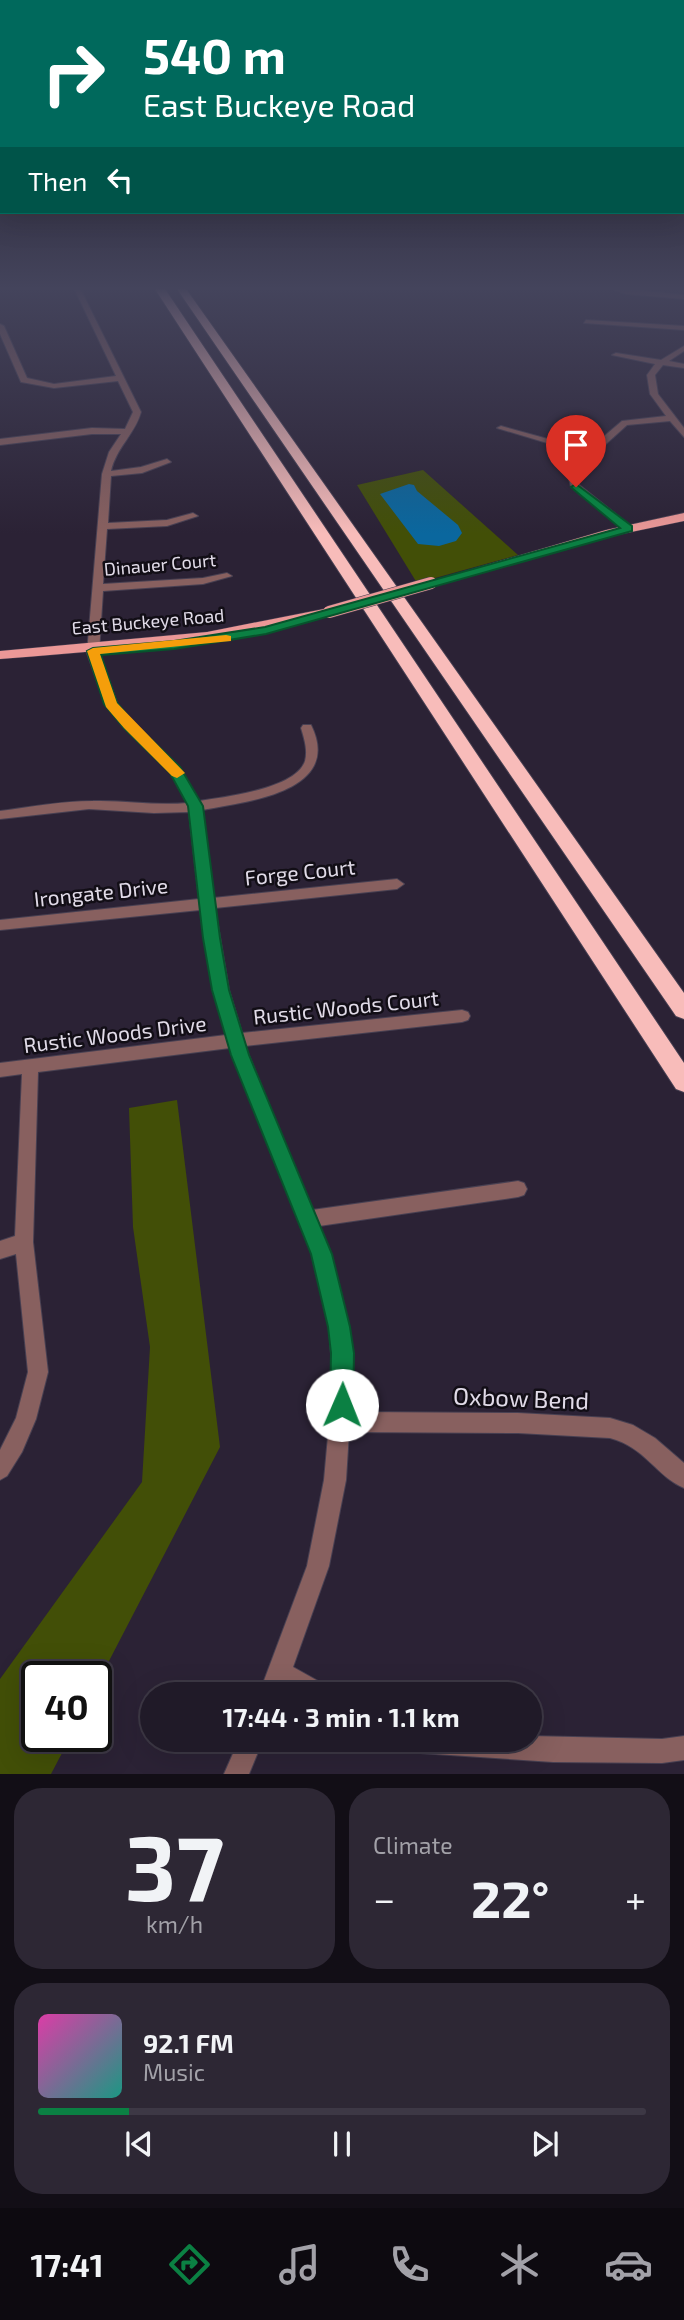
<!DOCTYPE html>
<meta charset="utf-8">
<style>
body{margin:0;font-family:"Exo 2",sans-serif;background:#2d2734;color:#f1f3f6;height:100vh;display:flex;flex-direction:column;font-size:26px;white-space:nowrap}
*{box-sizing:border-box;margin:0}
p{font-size:23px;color:#a2a1a8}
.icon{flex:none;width:38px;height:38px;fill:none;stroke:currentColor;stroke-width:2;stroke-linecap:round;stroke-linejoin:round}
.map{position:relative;height:1774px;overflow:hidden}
.details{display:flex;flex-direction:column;gap:14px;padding:14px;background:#120e16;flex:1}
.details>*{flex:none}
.banner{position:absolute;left:0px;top:0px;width:684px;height:214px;box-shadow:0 7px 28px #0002,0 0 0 2px #3d3845;background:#00695c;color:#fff;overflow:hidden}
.speed{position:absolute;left:21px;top:1661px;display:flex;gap:14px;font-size:35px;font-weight:700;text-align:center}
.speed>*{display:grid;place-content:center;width:91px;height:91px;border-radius:50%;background:#201a28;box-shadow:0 7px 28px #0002,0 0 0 2px #3d3845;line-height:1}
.speed .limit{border:4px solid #111;border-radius:10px;background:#fff;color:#111}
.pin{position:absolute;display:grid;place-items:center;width:60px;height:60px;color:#fff;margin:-72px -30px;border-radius:50% 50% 50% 0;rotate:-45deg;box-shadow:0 0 7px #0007}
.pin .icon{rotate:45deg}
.me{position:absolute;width:77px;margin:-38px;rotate:1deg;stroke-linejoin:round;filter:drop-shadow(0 0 5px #0008)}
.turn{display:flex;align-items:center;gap:24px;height:147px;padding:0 28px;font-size:32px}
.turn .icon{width:91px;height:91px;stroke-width:2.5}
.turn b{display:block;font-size:49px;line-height:60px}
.then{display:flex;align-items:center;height:66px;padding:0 28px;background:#0003;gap:14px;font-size:26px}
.big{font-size:52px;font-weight:700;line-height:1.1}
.details .card{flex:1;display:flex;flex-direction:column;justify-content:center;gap:10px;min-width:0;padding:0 24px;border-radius:28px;background:#2d2734}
.details .dial{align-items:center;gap:0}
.dial b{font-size:91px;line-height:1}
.song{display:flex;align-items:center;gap:21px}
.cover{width:84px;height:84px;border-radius:10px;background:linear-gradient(135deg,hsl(320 70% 55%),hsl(170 70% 35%))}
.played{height:7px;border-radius:4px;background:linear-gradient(90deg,#0b8043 15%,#3d3845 15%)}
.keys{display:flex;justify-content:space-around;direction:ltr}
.heat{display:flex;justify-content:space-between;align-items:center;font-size:38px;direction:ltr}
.details .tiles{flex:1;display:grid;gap:14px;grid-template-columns:1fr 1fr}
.card:last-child{grid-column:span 2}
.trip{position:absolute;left:140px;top:1682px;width:402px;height:70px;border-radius:35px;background:#201a28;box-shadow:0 7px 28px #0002,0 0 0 2px #3d3845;font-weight:700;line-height:70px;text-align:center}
.tabs{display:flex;height:112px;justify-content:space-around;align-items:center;background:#0d0a10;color:#a2a1a8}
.tabs .icon{width:49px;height:49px}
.tabs .on{color:#0b8043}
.tabs b{font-size:32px;color:#f1f3f6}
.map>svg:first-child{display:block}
.green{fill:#424f07}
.water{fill:#0a679e}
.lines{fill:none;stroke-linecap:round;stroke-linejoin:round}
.minor-casing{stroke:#484052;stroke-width:2}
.major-casing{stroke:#484052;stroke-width:1}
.highway-casing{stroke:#484052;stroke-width:2}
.minor{fill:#88605f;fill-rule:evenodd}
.major{fill:#eb9897;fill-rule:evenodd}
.highway{fill:#f8bcba;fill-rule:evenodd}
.major-bridge-casing{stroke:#484052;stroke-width:13;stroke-linecap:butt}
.major-bridge{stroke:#eb9897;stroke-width:12}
.route{fill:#0b8043;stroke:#07532c;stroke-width:2}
.slow{fill:#f59e0b}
.labels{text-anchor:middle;stroke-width:5;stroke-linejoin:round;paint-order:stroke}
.far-street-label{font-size:18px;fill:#e1dbe8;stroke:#120e16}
.street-label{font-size:21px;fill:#e1dbe8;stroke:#120e16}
.near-street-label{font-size:24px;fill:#e1dbe8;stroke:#120e16}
</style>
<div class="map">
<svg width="684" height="1774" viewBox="0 0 684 1774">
<rect width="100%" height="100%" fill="#2b2235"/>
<!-- green -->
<path class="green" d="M 423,470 L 518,555 L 417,583 L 357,485 Z
M 177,1100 L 220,1447 L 96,1686 L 96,1676 L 37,1676 L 37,1736 L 71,1736 L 51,1774 L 0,1774 L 0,1679 L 142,1482 L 150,1347 L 133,1227 L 129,1108 Z"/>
<!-- water -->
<path class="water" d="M 409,484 L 414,485 L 417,491 L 458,525 L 462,533 L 456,541 L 439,546 L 418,544 L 380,494 Z"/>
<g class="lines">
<defs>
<path id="minor" d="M 73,286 L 79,286 L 141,412 C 135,434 116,448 111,471 L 141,467 L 167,459 L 171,462 L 142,473 L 111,476 L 108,523 L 167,520 L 193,513 L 198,516 L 167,526 L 107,529 L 103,584 L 203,578 L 227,573 L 232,576 L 203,584 L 103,591 L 99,653 L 117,703 L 132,722 L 179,767 L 199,801 C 224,797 296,789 305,761 C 308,750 304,738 301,728 L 303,725 L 311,725 C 344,792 246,802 202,810 L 213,898 L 397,879 L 404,884 L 397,889 L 215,908 L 229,990 L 242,1033 L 462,1010 L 468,1012 L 470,1016 L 468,1020 L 462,1022 L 245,1046 L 312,1210 L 518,1181 L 524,1183 L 527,1189 L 524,1195 L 518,1197 L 319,1226 C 343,1285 356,1348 351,1412 L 518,1413 L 610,1418 L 633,1425 L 655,1438 L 684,1463 L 684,1488 C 656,1476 645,1447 610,1438 L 518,1433 L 349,1432 L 346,1480 L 329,1566 L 293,1667 L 327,1686 L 331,1694 L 294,1694 L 285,1689 L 283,1694 L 259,1694 L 307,1566 L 324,1480 L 333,1381 L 329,1327 L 312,1254 L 230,1048 L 38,1072 L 33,1242 L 48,1372 L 36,1419 L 22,1452 L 7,1476 L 0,1480 L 0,1450 L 16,1418 L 28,1372 L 16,1254 L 0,1259 L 0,1241 L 15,1236 L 22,1074 L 0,1077 L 0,1063 L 226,1035 L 213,990 L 200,910 L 0,930 L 0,920 L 199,899 L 189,812 L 154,813 L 89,809 L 0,819 L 0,811 C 31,807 62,801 93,801 C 125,800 155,806 187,803 L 170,772 L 124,728 L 105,704 L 87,653 L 102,474 L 109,452 L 121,434 L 92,434 L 0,445 L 0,439 L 92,428 L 125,429 L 133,412 L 118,381 L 54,388 L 21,382 L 0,334 L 0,324 L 4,326 L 27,378 L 54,384 L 116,376 Z
M 602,286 L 684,295 L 684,299 L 626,294 Z
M 586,320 L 684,326 L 684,330 L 584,323 Z
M 684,346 L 684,351 L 669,361 L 684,364 L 684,368 L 663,365 L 655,375 L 658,394 L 684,428 L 684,437 L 670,421 L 627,425 L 576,471 L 578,484 L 632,527 L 632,531 L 626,531 L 571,487 L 567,470 L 584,454 L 497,428 L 501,426 L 588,450 L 622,421 L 666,416 L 650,394 L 647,375 L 655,364 L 612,355 L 616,353 L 661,360 Z
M 530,1736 L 662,1739 L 684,1736 L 684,1760 L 662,1763 L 553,1762 L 405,1752 L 396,1749 L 393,1740 L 530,1740 Z
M 239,1740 L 263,1740 L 249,1774 L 224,1774 Z"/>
<path id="major" d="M 684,513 L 684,521 L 612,536 L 431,587 L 425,583 L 606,530 Z
M 329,608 L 334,609 L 334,615 C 224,642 113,650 0,659 L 0,651 L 207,632 Z"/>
<path id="highway" d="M 153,286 L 163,286 L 684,1063 L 684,1092 L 676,1089 Z
M 175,286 L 184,286 L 684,993 L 684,1019 L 676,1016 Z"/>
</defs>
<!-- minor casing -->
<use href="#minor" class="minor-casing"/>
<!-- major casing -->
<use href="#major" class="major-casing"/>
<!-- highway casing -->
<use href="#highway" class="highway-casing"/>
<!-- minor -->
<use href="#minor" class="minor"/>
<!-- major -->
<use href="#major" class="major"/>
<!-- highway -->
<use href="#highway" class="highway"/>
<defs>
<path id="major-bridge" d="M 329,612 L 431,583"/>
</defs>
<!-- major-bridge casing -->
<use href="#major-bridge" class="major-bridge-casing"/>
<!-- major-bridge -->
<use href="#major-bridge" class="major-bridge"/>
</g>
<!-- sky -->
<linearGradient id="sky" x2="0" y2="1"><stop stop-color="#18131d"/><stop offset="0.54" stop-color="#44445c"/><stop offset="1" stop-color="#44445c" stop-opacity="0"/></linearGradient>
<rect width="684" height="534" fill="url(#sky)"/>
<!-- route -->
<path class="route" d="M 576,484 L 632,526 L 632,531 L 266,634 L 174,649 L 101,655 L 117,703 L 133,722 L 180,767 L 203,806 L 220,938 L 229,990 L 249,1055 L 332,1254 L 350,1327 L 354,1353 L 353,1405 L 350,1413 L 342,1417 L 333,1413 L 330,1405 L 331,1353 L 328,1327 L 311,1254 L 231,1055 L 212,990 L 203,938 L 188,806 L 170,773 L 124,728 L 104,704 L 87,651 L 93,648 L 174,641 L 265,627 L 620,528 L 573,489 L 571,487 Z"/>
<!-- slow -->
<path class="slow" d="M 226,635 L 231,636 L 231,641 L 100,654 L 117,703 L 185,773 L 177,778 L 172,776 L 124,728 L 106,707 L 87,651 L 93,648 Z"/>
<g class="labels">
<!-- far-street labels -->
<g class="far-street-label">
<text transform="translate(160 565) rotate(-5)" y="6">Dinauer Court</text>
<text transform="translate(148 622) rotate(-5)" y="6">East Buckeye Road</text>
</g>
<!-- street labels -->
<g class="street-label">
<text transform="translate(300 873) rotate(-6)" y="7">Forge Court</text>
<text transform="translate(101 893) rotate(-6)" y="7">Irongate Drive</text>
<text transform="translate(346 1008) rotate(-6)" y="7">Rustic Woods Court</text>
<text transform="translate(115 1035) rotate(-7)" y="7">Rustic Woods Drive</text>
</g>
<!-- near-street labels -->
<g class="near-street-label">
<text transform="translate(521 1399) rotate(2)" y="8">Oxbow Bend</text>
</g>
</g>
</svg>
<div class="speed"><div class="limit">40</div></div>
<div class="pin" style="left:576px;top:487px;background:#d93025"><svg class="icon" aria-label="arrive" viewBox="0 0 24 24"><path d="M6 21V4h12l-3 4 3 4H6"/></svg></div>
<svg class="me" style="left:342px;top:1405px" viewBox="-20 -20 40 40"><circle r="19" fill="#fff"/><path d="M0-13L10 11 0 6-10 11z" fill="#0b8043"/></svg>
<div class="trip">17:44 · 3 min · 1.1 km</div>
<div class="banner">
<div class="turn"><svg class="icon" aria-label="right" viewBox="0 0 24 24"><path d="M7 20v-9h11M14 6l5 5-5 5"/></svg><div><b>540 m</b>East Buckeye Road</div></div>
<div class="then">Then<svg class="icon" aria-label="left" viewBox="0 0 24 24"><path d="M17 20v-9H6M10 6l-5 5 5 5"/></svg></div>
</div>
</div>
<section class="details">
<div class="tiles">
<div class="card dial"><b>37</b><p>km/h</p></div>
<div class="card"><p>Climate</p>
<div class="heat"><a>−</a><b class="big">22°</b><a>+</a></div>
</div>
<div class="card">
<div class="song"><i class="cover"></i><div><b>92.1 FM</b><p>Music</p></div></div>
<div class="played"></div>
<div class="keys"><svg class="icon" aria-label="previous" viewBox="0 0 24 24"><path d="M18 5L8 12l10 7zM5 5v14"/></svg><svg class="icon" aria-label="pause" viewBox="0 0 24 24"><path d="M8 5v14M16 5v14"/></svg><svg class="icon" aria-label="next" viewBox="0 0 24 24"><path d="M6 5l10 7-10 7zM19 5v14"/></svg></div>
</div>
</div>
</section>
<nav class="tabs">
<b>17:41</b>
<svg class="icon on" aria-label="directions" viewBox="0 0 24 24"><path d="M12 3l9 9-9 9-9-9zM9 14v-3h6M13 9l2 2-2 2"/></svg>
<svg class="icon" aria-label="music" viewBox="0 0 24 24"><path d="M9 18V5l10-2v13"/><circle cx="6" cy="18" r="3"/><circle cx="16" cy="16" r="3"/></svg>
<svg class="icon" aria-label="phone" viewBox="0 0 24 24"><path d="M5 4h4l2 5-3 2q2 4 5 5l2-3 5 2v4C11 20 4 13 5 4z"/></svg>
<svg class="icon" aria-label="climate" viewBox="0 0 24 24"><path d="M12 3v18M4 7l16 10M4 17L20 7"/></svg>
<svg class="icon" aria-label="car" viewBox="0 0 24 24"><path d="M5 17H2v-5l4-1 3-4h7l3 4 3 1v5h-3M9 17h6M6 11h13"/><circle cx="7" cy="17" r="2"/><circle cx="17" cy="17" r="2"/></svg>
</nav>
